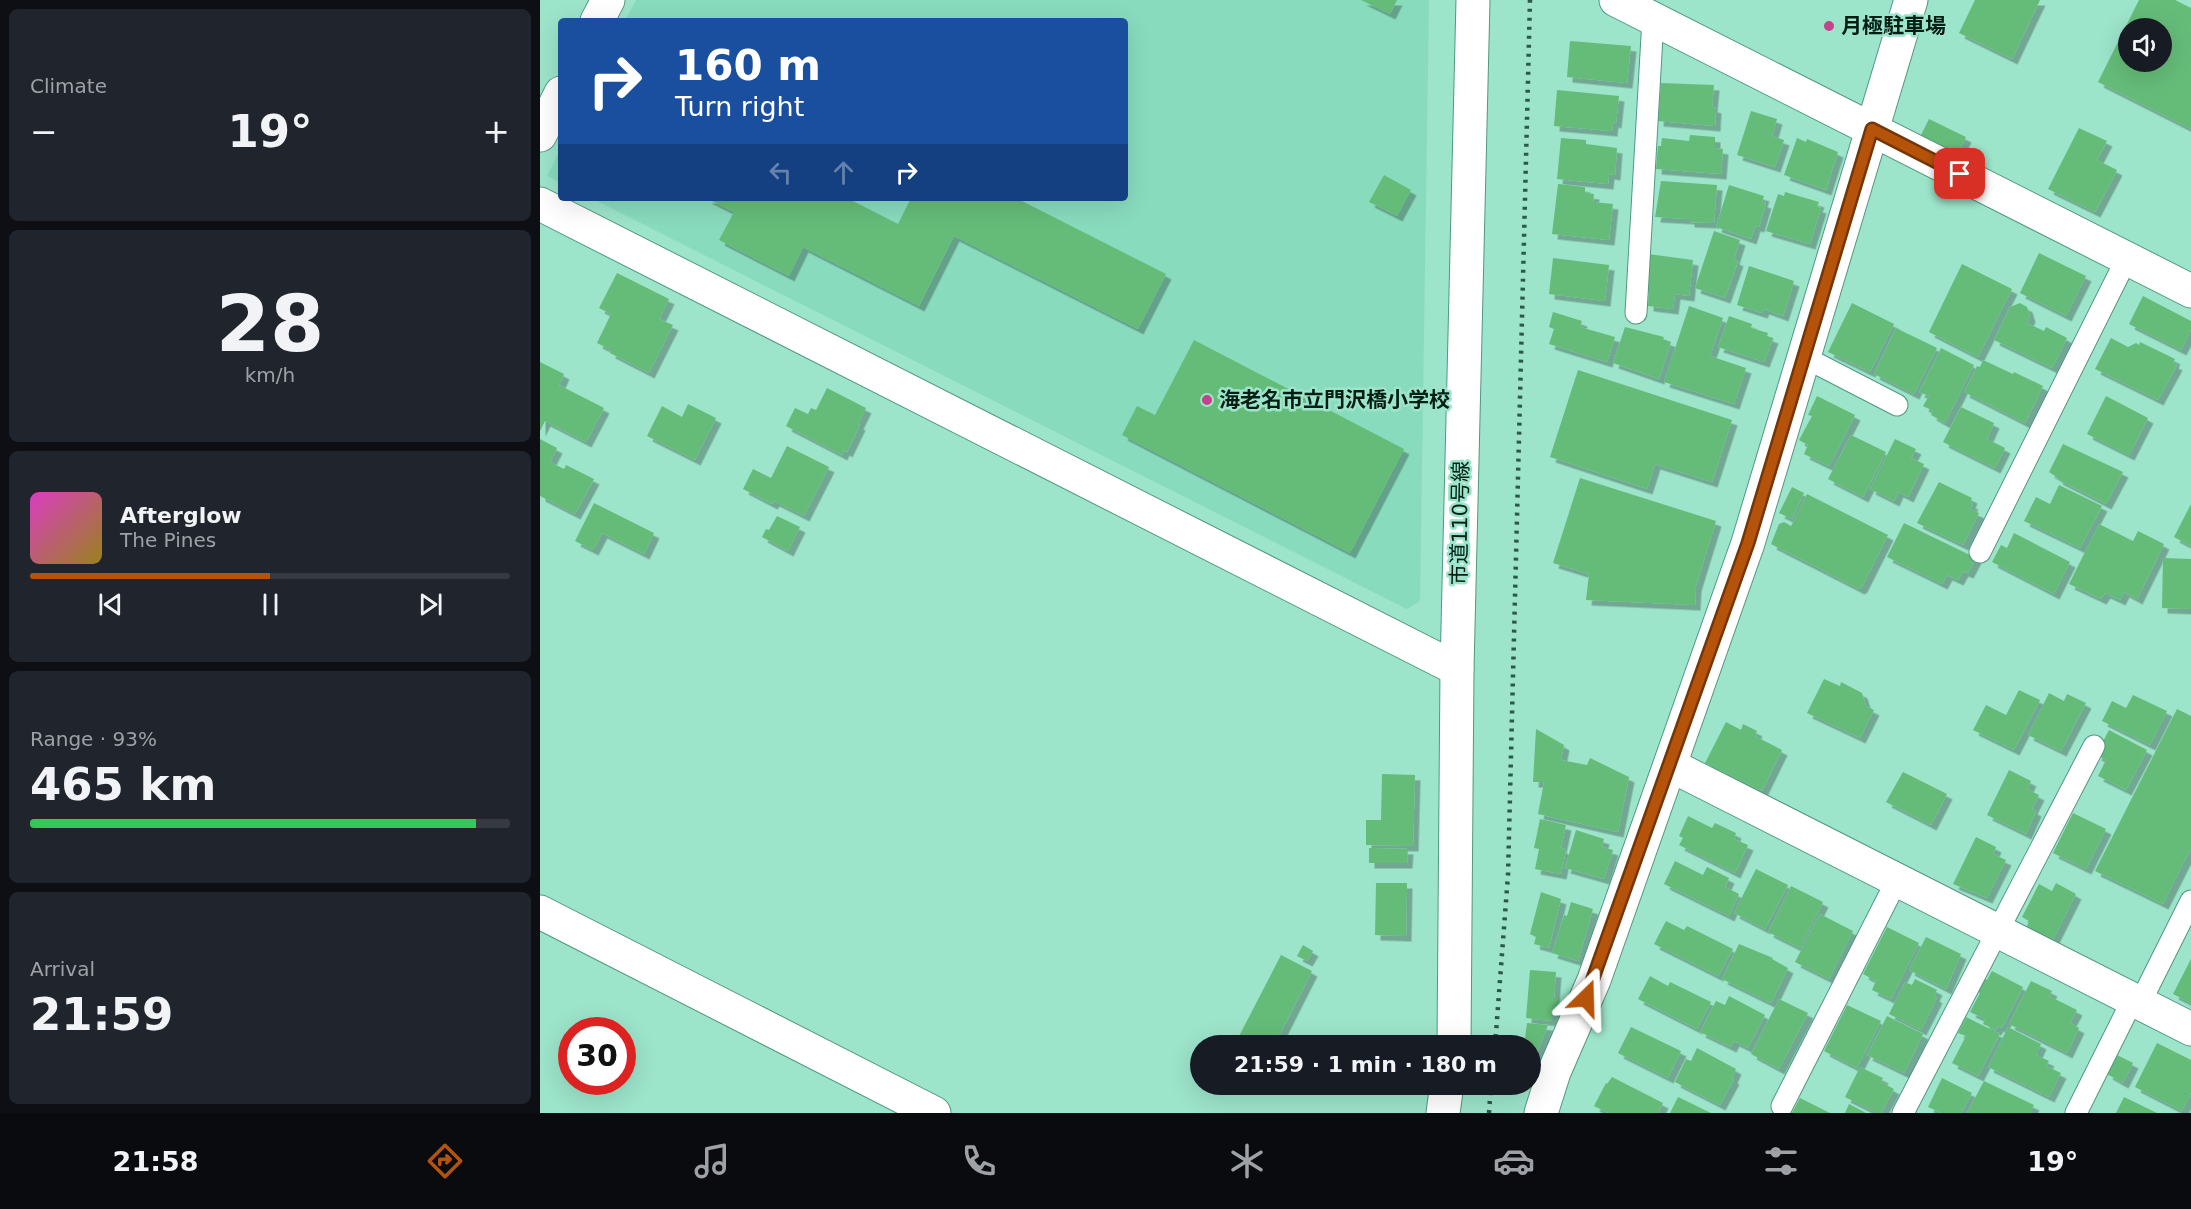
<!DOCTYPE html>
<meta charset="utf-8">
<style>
body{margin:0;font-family:"DejaVu Sans","Noto Sans JP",sans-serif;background:#20242c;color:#f1f3f6;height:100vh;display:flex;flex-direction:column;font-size:22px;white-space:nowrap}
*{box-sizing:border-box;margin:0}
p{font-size:20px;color:#9ea1a6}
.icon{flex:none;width:33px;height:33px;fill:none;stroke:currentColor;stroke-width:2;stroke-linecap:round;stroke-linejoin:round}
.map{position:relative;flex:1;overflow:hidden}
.side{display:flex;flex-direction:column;gap:9px;padding:9px;background:#0d0f14;width:540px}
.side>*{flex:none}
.guide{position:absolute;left:18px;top:18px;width:570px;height:183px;border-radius:6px;box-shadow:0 6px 24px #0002;background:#1a4fa0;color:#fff;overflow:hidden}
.buttons{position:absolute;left:1578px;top:18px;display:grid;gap:12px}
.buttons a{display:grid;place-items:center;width:54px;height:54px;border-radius:50%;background:#171b24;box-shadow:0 6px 24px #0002;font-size:30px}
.speed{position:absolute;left:18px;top:1017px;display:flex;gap:12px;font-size:30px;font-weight:700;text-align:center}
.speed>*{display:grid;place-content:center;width:78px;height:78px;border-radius:50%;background:#171b24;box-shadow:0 6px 24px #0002;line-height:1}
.speed .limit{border:9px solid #d22;background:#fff;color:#111}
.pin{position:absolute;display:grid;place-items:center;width:51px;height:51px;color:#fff;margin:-26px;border-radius:12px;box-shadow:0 3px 9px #0006}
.me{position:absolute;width:66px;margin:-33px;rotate:22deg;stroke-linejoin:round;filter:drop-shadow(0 0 4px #0008)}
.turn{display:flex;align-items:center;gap:21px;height:126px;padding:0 18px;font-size:27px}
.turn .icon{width:78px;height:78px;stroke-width:2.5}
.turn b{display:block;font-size:42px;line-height:51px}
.lanes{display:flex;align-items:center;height:57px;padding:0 18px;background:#0003;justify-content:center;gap:30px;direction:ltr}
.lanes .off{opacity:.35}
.big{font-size:45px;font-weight:700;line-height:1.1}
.side .widget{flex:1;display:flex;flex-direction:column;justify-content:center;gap:9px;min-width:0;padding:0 21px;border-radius:9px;background:#20242c}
.side .dial{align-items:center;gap:0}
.dial b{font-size:78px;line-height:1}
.song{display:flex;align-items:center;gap:18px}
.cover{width:72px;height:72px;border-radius:9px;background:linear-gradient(135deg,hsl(310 70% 55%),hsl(50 70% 35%))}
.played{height:6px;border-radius:3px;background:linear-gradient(90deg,#b45309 50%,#363941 50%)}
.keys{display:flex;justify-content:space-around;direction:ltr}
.heat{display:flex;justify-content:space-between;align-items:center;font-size:33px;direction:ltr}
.charge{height:9px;border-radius:4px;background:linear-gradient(90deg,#34c759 93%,#363941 0)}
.trip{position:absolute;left:650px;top:1035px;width:351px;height:60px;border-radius:30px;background:#171b24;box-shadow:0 6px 24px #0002;font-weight:700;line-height:60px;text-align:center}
.menu{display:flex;height:96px;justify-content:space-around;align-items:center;background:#090b0e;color:#9ea1a6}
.menu .icon{width:42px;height:42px}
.menu .active{color:#b45309}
.menu b{font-size:27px;color:#f1f3f6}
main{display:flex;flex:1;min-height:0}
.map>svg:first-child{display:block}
.built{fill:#89dbbe}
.building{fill:#65bc79;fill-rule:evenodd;filter:url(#shadow)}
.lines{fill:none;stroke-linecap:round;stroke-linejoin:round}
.lane-casing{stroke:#519880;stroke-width:23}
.street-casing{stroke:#519880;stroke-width:35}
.secondary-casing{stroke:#519880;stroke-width:35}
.lane{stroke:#fff;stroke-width:21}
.street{stroke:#fff;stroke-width:33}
.secondary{stroke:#fff;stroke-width:33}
.rail{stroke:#2d5749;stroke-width:4.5;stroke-dasharray:3 6;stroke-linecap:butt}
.route-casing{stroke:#753606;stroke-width:15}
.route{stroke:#b45309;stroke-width:10}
.poi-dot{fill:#c4438b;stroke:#9ce4ca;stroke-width:2}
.labels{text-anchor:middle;stroke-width:5;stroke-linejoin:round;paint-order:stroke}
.poi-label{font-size:21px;font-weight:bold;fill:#011e15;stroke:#9ce4ca;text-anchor:start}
.street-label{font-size:21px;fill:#011e15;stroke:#9ce4ca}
</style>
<main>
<section class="side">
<div class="widget"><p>Climate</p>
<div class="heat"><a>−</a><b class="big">19°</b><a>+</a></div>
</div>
<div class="widget dial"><b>28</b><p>km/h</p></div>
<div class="widget">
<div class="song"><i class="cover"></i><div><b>Afterglow</b><p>The Pines</p></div></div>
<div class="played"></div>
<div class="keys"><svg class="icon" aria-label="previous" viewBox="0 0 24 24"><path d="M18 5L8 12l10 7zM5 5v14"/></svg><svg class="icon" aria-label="pause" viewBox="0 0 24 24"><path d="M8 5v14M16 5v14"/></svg><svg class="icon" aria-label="next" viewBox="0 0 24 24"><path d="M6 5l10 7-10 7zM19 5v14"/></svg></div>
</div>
<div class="widget"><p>Range · 93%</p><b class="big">465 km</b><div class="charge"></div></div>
<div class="widget"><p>Arrival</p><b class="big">21:59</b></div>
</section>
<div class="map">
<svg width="1651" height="1113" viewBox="0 0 1651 1113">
<defs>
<filter id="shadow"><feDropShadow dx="5.5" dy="5.5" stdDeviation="0" flood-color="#0004"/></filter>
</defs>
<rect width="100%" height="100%" fill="#9ce4ca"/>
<!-- built -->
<path class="built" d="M 96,0 L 889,0 L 880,601 L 867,609 L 51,198 L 585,198 L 585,21 L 85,21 Z
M 21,148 L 21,183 L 7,176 Z"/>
<!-- building -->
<path class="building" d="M 821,0 L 857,0 L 850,14 Z
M 1435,0 L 1500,0 L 1472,59 L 1419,33 Z
M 1599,0 L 1635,0 L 1651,8 L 1651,129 L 1558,82 ZM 1588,28 L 1622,28 L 1622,62 L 1588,62 Z
M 1030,41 L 1091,46 L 1087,83 L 1027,77 Z
M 1121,83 L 1174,85 L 1172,107 L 1176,108 L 1175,126 L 1118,121 Z
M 1017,90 L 1079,96 L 1076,123 L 1073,122 L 1072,131 L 1014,126 Z
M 1211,111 L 1237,119 L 1232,136 L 1244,140 L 1235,167 L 1197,155 Z
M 1389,119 L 1426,137 L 1415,159 L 1378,141 Z
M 1539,128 L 1567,141 L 1557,160 L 1577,170 L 1555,212 L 1508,189 Z
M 1150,135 L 1175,137 L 1175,148 L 1183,149 L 1181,174 L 1116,169 L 1118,146 L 1121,146 L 1122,138 L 1149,141 Z
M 1021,138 L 1046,140 L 1046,144 L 1077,148 L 1075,175 L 1069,174 L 1068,184 L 1017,179 Z
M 1257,138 L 1266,142 L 1267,139 L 1298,152 L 1286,190 L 1244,175 Z
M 844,175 L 871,190 L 857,216 L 829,202 Z
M 1121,181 L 1177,185 L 1174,223 L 1149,222 L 1149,219 L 1115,217 Z
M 1018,184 L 1045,187 L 1045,193 L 1054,194 L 1053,202 L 1073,204 L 1069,240 L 1012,234 Z
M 1189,185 L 1224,196 L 1222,202 L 1226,203 L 1219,227 L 1215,226 L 1211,239 L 1176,227 Z
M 1245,192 L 1279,202 L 1277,207 L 1281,208 L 1270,244 L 1226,231 L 1238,194 L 1244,196 Z
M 166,198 L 307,198 L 358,224 L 371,198 L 476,198 L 626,274 L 598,329 L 414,236 L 379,306 L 263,247 L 249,276 L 179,240 L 194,212 Z
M 1174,231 L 1200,240 L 1194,259 L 1198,261 L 1185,298 L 1155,288 Z
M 1499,253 L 1546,276 L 1526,316 L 1480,293 Z
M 1108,254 L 1153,260 L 1149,296 L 1135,294 L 1133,309 L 1108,306 L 1109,292 L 1104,291 Z
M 1013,258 L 1069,265 L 1065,301 L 1009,294 Z
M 1422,264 L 1472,289 L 1438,357 L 1389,332 Z
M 1209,266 L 1254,281 L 1243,316 L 1224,309 L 1222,313 L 1197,305 Z
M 77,273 L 129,299 L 119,319 L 133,325 L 109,373 L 70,353 L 71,350 L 57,343 L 71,314 L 59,308 Z
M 1603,296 L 1651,321 L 1651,330 L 1641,350 L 1589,324 Z
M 1312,303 L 1354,324 L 1330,372 L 1288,352 Z
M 1480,303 L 1487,307 L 1490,317 L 1487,323 L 1504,331 L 1506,327 L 1527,338 L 1512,368 L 1454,340 L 1470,307 Z
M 1149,306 L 1183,318 L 1170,356 L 1206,368 L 1194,404 L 1124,382 Z
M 1013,312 L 1042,321 L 1040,327 L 1075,337 L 1067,362 L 1009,344 L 1014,329 L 1009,327 Z
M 1189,316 L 1212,324 L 1211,328 L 1228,333 L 1227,336 L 1233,338 L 1224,362 L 1178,347 Z
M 1085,327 L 1124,337 L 1123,339 L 1131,342 L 1119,379 L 1073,363 Z
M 1356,328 L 1397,348 L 1374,394 L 1334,374 Z
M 1571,338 L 1588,347 L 1596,343 L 1599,345 L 1600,342 L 1635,359 L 1633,363 L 1637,365 L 1618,400 L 1555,369 Z
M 654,340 L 864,449 L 810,553 L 582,435 L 597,406 L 615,415 Z
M 1401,348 L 1434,365 L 1405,423 L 1391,415 L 1393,411 L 1383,406 L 1389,396 L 1379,392 Z
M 1443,360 L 1473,374 L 1474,372 L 1503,386 L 1485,423 L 1424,392 L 1437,366 L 1440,367 Z
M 0,362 L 24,374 L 19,385 L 64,408 L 46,442 L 5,421 L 0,431 Z
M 1038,370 L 1192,420 L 1172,482 L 1115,464 L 1107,489 L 1010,457 Z
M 287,388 L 326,408 L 318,424 L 320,425 L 307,452 L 304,450 L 302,455 L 246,426 L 255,408 L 268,414 L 271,408 L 276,410 Z
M 1277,396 L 1315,415 L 1289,466 L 1264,454 L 1268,445 L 1259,440 L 1272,416 L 1268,415 Z
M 1566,396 L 1608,418 L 1589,455 L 1547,434 Z
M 148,404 L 176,418 L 155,460 L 107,436 L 122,406 L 142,417 Z
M 1421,407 L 1454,423 L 1447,439 L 1465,448 L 1455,468 L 1403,442 Z
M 1311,435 L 1346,452 L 1323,497 L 1288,479 Z
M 0,439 L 17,448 L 10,462 L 24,469 L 26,465 L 54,479 L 35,514 L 0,496 Z
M 1355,439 L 1376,449 L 1371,458 L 1384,464 L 1368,497 L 1358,492 L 1354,501 L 1330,489 Z
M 1523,444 L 1583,472 L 1566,504 L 1517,479 L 1518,478 L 1509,472 Z
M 247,446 L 289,467 L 264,516 L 234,501 L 232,504 L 203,489 L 213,469 L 231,478 Z
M 1040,478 L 1176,521 L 1156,586 L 1155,605 L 1046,600 L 1049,574 L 1013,563 Z
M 1399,482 L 1432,498 L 1430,503 L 1433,504 L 1430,509 L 1439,513 L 1423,545 L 1377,523 Z
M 1519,485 L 1562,506 L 1540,548 L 1484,521 L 1496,497 L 1510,504 Z
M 1252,487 L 1264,493 L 1252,519 L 1239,513 Z
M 1267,494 L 1348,535 L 1322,587 L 1319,589 L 1231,544 L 1239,524 L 1244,522 L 1251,526 Z
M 54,503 L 114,533 L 104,554 L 62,533 L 53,550 L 35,541 Z
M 1651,504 L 1651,546 L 1634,537 Z
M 237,516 L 260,527 L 248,551 L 222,537 L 226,529 L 229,530 Z
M 1364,523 L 1436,558 L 1428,573 L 1423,571 L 1418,580 L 1407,575 L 1402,584 L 1347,557 Z
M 1559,524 L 1593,541 L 1598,531 L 1624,544 L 1597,599 L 1584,592 L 1580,600 L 1565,593 L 1561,599 L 1529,584 Z
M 1474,533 L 1530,562 L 1514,594 L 1452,562 L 1461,545 L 1467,548 Z
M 1623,558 L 1651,559 L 1651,609 L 1622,608 Z
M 1284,679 L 1300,686 L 1301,682 L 1322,693 L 1326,706 L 1334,710 L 1320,738 L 1267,713 Z
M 1479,690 L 1500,700 L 1474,750 L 1433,730 L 1446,705 L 1466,715 Z
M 1509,693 L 1524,701 L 1527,694 L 1546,703 L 1521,751 L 1488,735 Z
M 1593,695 L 1627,711 L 1610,745 L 1562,721 L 1572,701 L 1586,708 Z
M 1637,709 L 1651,716 L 1651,848 L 1623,904 L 1555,871 Z
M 1186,722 L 1201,730 L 1203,724 L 1217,731 L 1215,736 L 1242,750 L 1222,791 L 1165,763 Z
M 996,729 L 1024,745 L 1021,760 L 1047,765 L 1050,758 L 1089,777 L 1078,832 L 998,814 L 1004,782 L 993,782 Z
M 1569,730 L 1607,750 L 1586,790 L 1558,776 L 1566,760 L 1556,755 Z
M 1469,770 L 1491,781 L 1487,789 L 1499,795 L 1492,809 L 1496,811 L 1486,834 L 1447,815 Z
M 1363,772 L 1407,794 L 1391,825 L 1346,802 Z
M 842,774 L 875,775 L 873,846 L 826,845 L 826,820 L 841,820 Z
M 1533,813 L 1566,829 L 1546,869 L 1513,853 Z
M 1148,816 L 1172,828 L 1175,823 L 1196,833 L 1194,839 L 1208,845 L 1195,873 L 1139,845 L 1143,838 L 1139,836 Z
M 1000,819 L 1026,825 L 1021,848 L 1026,850 L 1021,874 L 995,869 L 999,849 L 994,848 Z
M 1036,830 L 1064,839 L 1062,847 L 1073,850 L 1064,879 L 1025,868 Z
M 1436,837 L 1456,847 L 1453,854 L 1466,860 L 1447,898 L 1413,884 Z
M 829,848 L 868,849 L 867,863 L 829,863 Z
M 1135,861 L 1163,875 L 1167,867 L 1189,878 L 1185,887 L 1199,894 L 1189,916 L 1124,884 Z
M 1216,869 L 1248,885 L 1225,929 L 1194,913 Z
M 836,883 L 867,883 L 866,936 L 835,935 Z
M 1516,883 L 1536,894 L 1512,942 L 1486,929 L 1489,921 L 1482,917 L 1499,884 L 1512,891 Z
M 1251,886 L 1283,902 L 1260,948 L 1228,932 Z
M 1001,892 L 1021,899 L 1009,948 L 994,944 L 996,937 L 990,934 Z
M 1031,902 L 1053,909 L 1038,961 L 1012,953 L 1024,915 L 1027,916 Z
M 1280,914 L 1313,931 L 1289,979 L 1255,962 Z
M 1126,921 L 1144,930 L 1147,926 L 1193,949 L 1178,976 L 1114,944 Z
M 1347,927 L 1379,943 L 1351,999 L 1332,990 L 1336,981 L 1323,974 Z
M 1386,937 L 1421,954 L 1406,989 L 1369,970 Z
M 1199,944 L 1233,958 L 1232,959 L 1248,968 L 1231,1003 L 1182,979 Z
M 763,945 L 773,951 L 767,961 L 757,956 Z
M 741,955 L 772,971 L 734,1046 L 694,1046 Z
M 1651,959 L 1651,1003 L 1633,994 Z
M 990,970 L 1016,972 L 1014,998 L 1019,998 L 1018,1013 L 1012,1013 L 1012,1021 L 986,1018 Z
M 1452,971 L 1483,987 L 1462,1028 L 1458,1026 L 1456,1030 L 1443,1024 L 1445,1019 L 1430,1012 L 1440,993 L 1435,991 L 1442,977 L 1447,980 Z
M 1110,976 L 1128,986 L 1130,982 L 1171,1002 L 1157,1029 L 1098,999 Z
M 1375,979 L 1397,990 L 1394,996 L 1397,998 L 1381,1030 L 1349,1014 L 1365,982 L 1372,985 Z
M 1491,981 L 1512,991 L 1509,996 L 1537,1010 L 1530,1023 L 1539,1028 L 1527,1053 L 1469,1024 Z
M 1189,996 L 1225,1015 L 1208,1048 L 1194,1041 L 1191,1047 L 1160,1032 L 1176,1001 L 1185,1005 Z
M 1239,999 L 1268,1013 L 1239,1069 L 1211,1054 Z
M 1307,1005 L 1341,1021 L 1317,1068 L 1284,1051 Z
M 1347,1016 L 1383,1034 L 1364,1073 L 1327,1055 Z
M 1426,1017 L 1460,1034 L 1438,1076 L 1412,1063 L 1426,1036 L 1418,1033 Z
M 987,1023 L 1008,1025 L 992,1066 L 990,1066 L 990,1046 L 984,1046 Z
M 1091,1027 L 1141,1051 L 1128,1078 L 1078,1053 Z
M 1468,1027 L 1501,1044 L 1496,1055 L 1509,1061 L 1506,1066 L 1521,1073 L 1509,1097 L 1448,1067 Z
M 1617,1043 L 1651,1060 L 1651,1093 L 1642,1111 L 1595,1087 Z
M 1157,1048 L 1196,1069 L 1192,1078 L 1194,1079 L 1180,1105 L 1135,1082 L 1146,1059 L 1151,1061 Z
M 1577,1055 L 1593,1063 L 1583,1083 L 1567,1074 Z
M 1320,1067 L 1343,1078 L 1341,1082 L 1354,1089 L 1341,1113 L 1337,1113 L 1305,1097 Z
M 1072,1077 L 1123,1103 L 1118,1113 L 1068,1113 L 1054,1106 L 1066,1083 L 1067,1084 Z
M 1402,1078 L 1432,1093 L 1421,1113 L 1401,1113 L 1388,1107 Z
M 1444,1081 L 1494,1105 L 1490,1113 L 1427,1113 Z
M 1138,1097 L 1171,1113 L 1130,1113 Z
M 1584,1097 L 1617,1113 L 1576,1113 Z
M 1260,1098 L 1290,1113 L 1252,1113 Z
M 1309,1104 L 1326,1113 L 1305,1113 Z"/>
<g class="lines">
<defs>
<path id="lane" d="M 1096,313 L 1113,19
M 1264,357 L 1357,405
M 1440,552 L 1587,258
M 1600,1003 L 1651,901
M 1242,1106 L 1357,880
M 1363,1113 L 1554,746
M 1536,1113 L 1593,999"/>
<path id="street" d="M 1076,0 L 1651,291
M 57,21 L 68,0
M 0,135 L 21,93
M 0,204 L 917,669
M 1130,765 L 1651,1029
M 0,912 L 394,1113
M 1001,1113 L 1014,1072 L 1054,980 L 1208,543 L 1371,0"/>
<path id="secondary" d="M 914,1046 L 917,669 L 933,0
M 903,1113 L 907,1084"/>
</defs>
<!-- lane casing -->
<use href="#lane" class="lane-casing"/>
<!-- street casing -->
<use href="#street" class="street-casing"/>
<!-- secondary casing -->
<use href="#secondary" class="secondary-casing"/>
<!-- lane -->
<use href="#lane" class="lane"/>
<!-- street -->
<use href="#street" class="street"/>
<!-- secondary -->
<use href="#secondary" class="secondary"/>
<!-- rail -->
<path class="rail" d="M 955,1046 L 968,875 L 990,0
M 949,1113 L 951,1084"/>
</g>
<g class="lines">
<defs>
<path id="route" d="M 1046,998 L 1208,543 L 1332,129 L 1420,174"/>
</defs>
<!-- route casing -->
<use href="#route" class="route-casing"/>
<!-- route -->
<use href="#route" class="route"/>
</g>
<!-- markers -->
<g class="poi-dot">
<circle cx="1289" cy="26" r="6"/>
<circle cx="667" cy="400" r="6"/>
</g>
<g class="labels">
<!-- poi labels -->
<g class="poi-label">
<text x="1301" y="33">月極駐車場</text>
<text x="679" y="407">海老名市立門沢橋小学校</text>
</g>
<!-- street labels -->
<g class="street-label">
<text transform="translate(920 523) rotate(-89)" y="7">市道110号線</text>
</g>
</g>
</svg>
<div class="buttons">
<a><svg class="icon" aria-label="sound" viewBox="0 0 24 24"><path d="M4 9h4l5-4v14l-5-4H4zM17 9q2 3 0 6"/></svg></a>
</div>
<div class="speed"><div class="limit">30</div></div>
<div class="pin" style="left:1420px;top:174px;background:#d93025"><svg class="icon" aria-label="arrive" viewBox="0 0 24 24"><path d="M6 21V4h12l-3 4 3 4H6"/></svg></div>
<svg class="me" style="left:1046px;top:998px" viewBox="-20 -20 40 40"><path d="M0-17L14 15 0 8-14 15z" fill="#b45309" stroke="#fff" stroke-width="4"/></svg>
<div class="trip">21:59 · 1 min · 180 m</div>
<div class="guide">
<div class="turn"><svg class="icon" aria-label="right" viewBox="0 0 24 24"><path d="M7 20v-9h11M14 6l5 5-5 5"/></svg><div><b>160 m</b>Turn right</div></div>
<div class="lanes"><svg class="icon off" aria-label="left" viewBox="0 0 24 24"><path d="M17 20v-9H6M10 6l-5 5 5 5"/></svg><svg class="icon off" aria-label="ahead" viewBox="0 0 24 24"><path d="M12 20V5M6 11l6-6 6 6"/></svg><svg class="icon" aria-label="right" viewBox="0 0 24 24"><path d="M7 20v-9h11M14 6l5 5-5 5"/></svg></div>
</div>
</div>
</main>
<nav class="menu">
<b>21:58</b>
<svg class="icon active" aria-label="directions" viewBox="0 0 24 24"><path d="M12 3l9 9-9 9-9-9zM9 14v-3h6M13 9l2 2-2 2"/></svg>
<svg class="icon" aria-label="music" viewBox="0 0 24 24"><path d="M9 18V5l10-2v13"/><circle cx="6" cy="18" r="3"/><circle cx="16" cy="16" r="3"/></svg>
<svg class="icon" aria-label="phone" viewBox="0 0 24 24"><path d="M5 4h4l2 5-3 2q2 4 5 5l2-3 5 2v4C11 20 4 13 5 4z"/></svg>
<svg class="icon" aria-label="climate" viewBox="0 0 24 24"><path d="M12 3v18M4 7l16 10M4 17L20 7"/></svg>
<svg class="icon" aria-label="car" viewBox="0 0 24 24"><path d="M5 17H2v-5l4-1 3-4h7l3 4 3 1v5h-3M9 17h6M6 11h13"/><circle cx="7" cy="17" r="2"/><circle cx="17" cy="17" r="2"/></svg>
<svg class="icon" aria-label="filters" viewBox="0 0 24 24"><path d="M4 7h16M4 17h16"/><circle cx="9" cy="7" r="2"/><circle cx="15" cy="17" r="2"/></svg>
<b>19°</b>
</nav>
